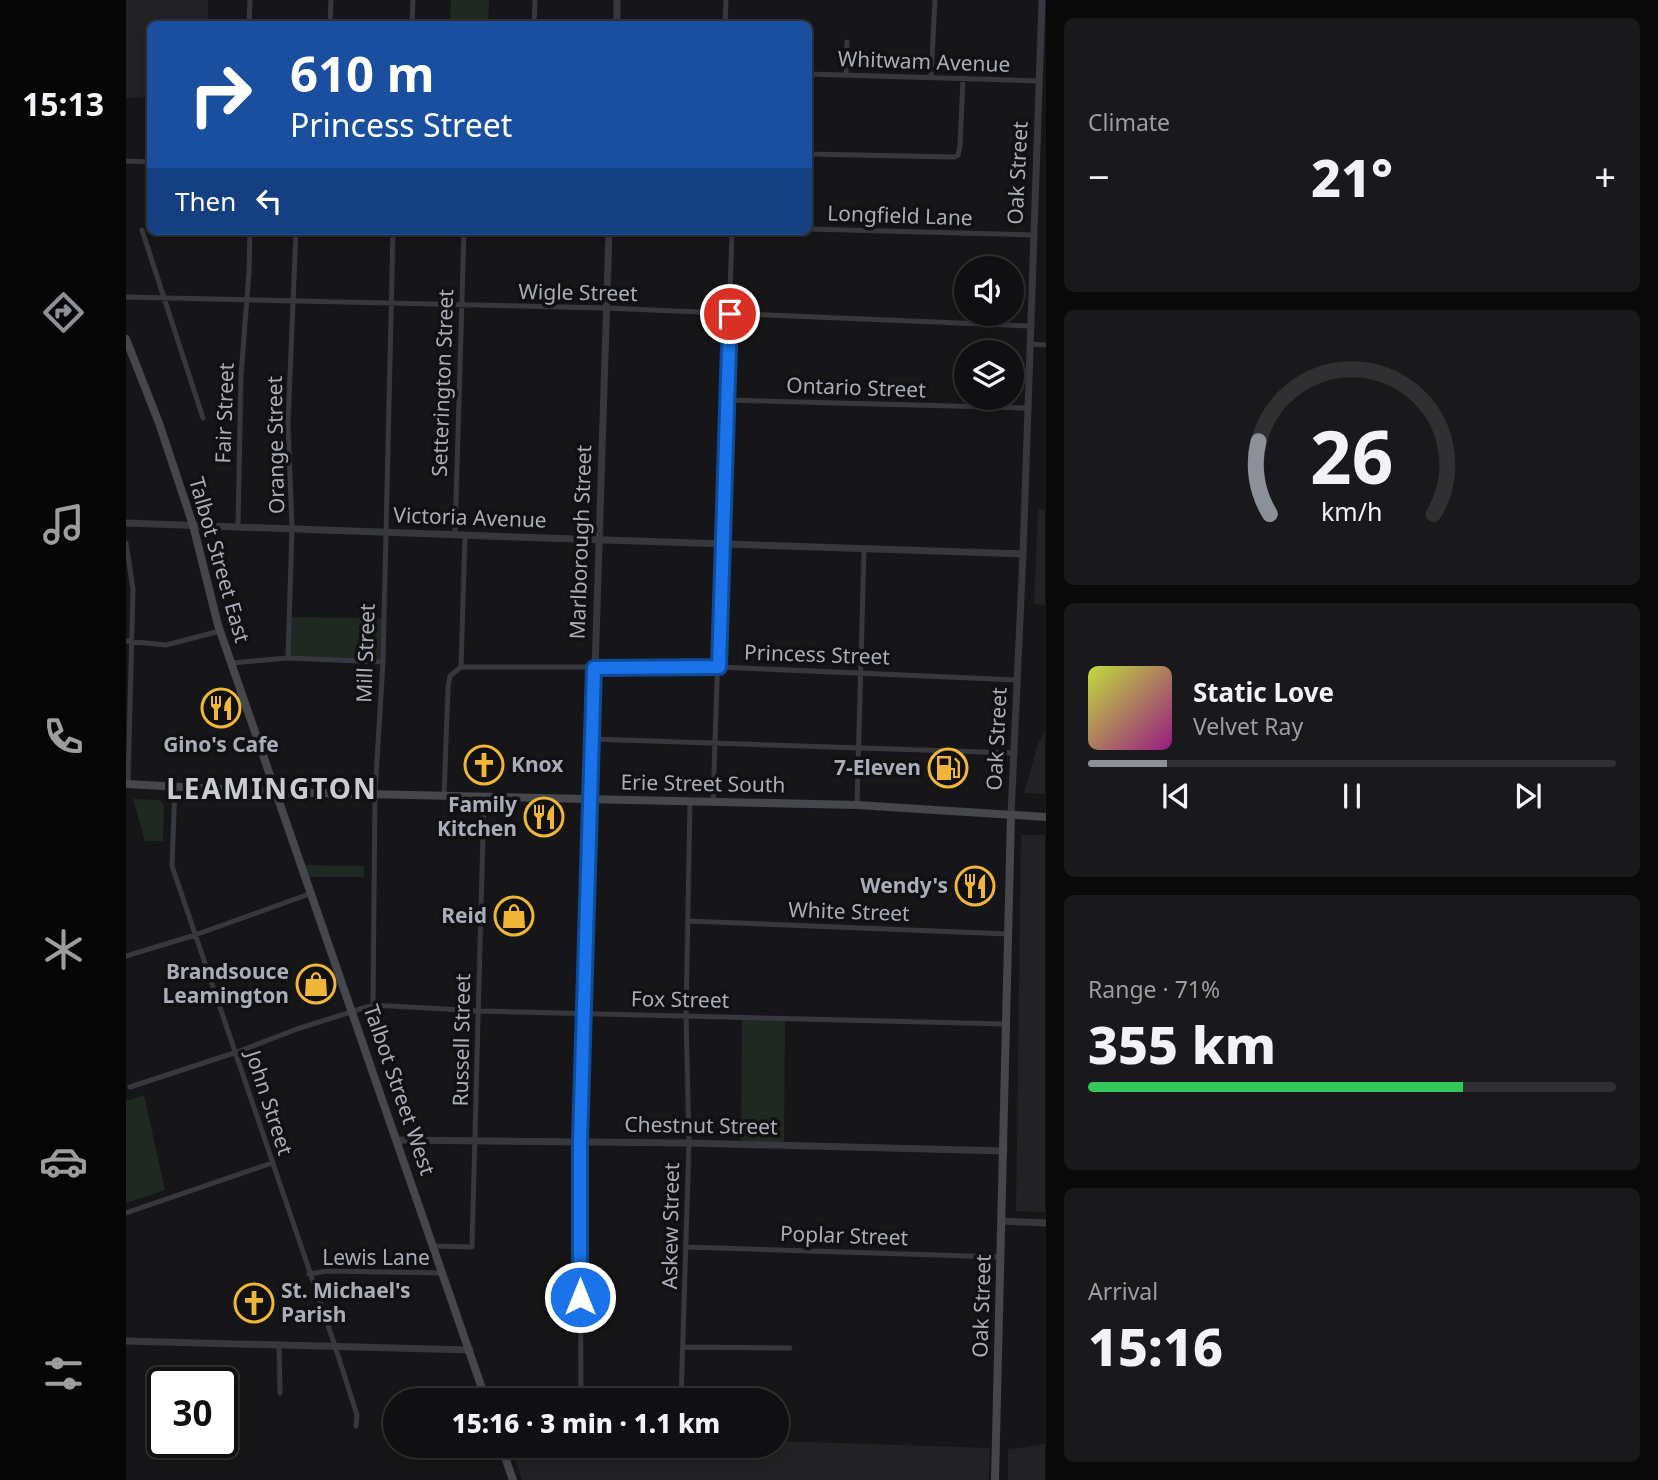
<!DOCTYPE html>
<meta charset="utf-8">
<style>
body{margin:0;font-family:"Noto Sans",sans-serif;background:#19191b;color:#f1f3f6;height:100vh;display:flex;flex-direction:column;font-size:26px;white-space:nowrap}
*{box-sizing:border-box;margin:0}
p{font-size:23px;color:#9c9d9f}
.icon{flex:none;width:38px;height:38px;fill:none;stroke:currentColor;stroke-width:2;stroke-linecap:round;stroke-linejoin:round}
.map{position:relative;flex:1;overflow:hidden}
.side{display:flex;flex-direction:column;gap:18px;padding:18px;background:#09090a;width:612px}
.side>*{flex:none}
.banner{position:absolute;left:21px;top:21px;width:665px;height:214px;border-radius:10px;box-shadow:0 4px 10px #0003,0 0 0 2px #303032;background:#1a4fa0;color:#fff;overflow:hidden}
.fabs{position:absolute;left:828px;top:256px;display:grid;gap:14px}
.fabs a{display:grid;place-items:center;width:70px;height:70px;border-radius:50%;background:#101012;box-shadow:0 4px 10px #0003,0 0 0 2px #303032;font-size:35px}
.speed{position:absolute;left:21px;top:1367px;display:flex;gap:14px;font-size:35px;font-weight:700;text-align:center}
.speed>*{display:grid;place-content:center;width:91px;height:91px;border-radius:50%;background:#101012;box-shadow:0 4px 10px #0003,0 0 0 2px #303032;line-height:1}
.speed .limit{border:4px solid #111;border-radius:10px;background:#fff;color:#111}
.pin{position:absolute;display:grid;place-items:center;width:60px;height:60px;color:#fff;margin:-30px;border:4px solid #fff;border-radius:50%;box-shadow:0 2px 7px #0007}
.me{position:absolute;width:77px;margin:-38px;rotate:0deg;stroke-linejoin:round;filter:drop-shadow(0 0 5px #0008)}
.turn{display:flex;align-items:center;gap:24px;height:147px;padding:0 28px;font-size:32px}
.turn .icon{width:91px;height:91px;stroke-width:2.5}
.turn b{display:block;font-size:49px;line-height:60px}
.then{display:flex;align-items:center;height:66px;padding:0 28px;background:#0003;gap:14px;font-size:26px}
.big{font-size:52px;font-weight:800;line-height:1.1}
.side .widget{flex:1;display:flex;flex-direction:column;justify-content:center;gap:10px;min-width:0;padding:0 24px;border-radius:10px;background:#19191b}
.side .dial{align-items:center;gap:0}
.dial svg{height:182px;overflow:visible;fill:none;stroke:#303032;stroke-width:7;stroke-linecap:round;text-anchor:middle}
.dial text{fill:#f1f3f6;stroke:none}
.song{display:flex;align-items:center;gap:21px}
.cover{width:84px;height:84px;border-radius:10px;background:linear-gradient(135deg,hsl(70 70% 55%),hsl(310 70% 35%))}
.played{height:7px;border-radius:4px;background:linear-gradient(90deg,#8c9099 15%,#303032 15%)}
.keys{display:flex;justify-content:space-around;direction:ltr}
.heat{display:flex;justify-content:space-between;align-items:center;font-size:38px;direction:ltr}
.charge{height:10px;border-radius:5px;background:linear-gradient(90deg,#34c759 71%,#303032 0)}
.trip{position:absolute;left:257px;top:1388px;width:406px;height:70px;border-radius:35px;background:#101012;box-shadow:0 4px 10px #0003,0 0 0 2px #303032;font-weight:800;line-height:70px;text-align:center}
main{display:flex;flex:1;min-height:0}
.dock{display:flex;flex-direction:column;width:126px;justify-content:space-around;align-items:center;background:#060607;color:#9c9d9f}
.dock .icon{width:49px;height:49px}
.dock .selected{color:#8c9099}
.dock b{font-size:32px;color:#f1f3f6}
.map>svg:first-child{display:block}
.built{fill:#222225}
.green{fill:#202822}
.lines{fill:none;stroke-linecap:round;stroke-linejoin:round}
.minor{stroke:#37383d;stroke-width:5}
.tertiary{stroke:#37383d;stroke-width:7}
.secondary{stroke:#45474d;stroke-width:8}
.route-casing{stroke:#114b97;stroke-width:18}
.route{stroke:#1a73e8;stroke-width:12}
.labels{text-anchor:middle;stroke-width:7;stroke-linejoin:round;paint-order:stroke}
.street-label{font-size:21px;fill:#a9adb8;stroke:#111113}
.poi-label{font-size:21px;font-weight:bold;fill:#a9adb8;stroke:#111113;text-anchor:end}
.district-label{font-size:28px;font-weight:bold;letter-spacing:2px;fill:#caccd4;stroke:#111113}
</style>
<main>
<nav class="dock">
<b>15:13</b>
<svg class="icon selected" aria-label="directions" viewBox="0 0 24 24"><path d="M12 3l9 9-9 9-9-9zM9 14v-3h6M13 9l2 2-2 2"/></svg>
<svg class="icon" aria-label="music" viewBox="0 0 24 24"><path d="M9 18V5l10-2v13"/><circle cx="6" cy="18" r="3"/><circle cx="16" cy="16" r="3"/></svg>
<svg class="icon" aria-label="phone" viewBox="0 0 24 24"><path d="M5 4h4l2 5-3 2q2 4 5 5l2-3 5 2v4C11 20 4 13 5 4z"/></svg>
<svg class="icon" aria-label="climate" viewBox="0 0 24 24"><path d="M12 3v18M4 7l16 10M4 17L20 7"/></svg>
<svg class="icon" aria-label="car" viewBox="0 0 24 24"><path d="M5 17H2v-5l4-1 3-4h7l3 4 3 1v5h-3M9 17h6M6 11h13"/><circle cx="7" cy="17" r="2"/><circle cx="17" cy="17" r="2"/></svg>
<svg class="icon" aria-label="filters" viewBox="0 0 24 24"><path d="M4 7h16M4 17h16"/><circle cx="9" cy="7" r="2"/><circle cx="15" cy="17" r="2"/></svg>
</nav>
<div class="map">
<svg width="920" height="1480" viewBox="0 0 920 1480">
<rect width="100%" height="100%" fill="#161618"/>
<!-- built -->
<path class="built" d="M 0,0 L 82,0 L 82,24 L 24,24 L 24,97 L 0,98 Z
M 912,509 L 919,510 L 919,605 L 908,604 Z
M 919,730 L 919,794 L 898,793 L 912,744 Z
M 895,835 L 919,835 L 919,1212 L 890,1211 Z
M 651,1441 L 864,1448 L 863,1480 L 396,1480 L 385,1446 L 651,1446 Z
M 919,1444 L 919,1480 L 882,1480 L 882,1450 Z"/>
<!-- green -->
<path class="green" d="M 325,0 L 363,0 L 362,24 L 324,24 Z
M 163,617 L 258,618 L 257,662 L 162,658 Z
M 7,799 L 33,800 L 38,805 L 37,841 L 19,841 Z
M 176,865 L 238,866 L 238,877 L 180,877 Z
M 616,1017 L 659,1018 L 658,1145 L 615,1145 Z
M 18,1095 L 39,1190 L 0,1203 L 0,1099 L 1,1101 Z"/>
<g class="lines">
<!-- minor -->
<path class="minor" d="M 123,24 L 124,0
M 204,24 L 205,0
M 286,24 L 287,0
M 408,24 L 409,0
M 599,24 L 600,0
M 682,74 L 913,81
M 720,75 L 721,42
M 805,77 L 809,0
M 682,154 L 828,157 L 832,155 L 834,146 L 837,78
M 0,161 L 24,162
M 682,229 L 907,235
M 16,230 L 77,418
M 0,297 L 479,308 L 903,326
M 903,344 L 920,345
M 601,400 L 901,408
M 112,527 L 115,375 L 123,272 L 124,231
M 329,536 L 338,231
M 0,543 L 7,589 L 2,784
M 0,641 L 40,645 L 94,631
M 162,658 L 166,528 L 162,424 L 170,231
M 106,663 L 162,658 L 257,662
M 335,667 L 339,536
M 466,739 L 889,753
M 49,786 L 46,866 L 209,1346 L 231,1415 L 230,1426
M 318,796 L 322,688 L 324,676 L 335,667 L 593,667 L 891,680
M 587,801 L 606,231
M 731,805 L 738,550
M 563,921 L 882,934
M 0,956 L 69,935 L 186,893
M 247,1005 L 249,793 L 257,662 L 267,231
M 4,1087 L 111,1052 L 171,1029 L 247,1005 L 352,1011 L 880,1024
M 454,1141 L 455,1400
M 0,1213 L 146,1163
M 308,1246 L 346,1247 L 358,796
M 560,1247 L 875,1257
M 183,1274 L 201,1271 L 317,1273
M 153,1344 L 154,1393
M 558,1347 L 664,1348
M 555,1400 L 563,1143 L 560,1016 L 564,801"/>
<!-- tertiary -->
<path class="tertiary" d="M 491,24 L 491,0
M 0,523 C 299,533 598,546 897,554
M 885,815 L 897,554 L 916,0
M 272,1140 L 563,1143 L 878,1151
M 454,1141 L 483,231
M 876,1221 L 920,1223
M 0,1341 L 344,1350"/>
<!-- secondary -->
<path class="secondary" d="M 0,339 L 33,423 L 67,525 L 92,625 L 360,1400
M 0,784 L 150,792 L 731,805 L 920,817
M 375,1446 L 387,1480
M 869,1480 L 885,815"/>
</g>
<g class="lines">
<defs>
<path id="route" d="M 454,1297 L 454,1141 L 468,668 L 593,667 L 604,314"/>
</defs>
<!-- route casing -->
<use href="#route" class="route-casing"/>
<!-- route -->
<use href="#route" class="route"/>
</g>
<!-- icons -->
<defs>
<symbol id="restaurant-ring" viewBox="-11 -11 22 22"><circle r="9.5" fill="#111113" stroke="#efb638" stroke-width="1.5"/><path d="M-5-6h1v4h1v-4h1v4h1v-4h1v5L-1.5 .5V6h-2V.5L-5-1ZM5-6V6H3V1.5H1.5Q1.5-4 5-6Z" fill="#efb638"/></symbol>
<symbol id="church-ring" viewBox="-11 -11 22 22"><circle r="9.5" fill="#111113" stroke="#efb638" stroke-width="1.5"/><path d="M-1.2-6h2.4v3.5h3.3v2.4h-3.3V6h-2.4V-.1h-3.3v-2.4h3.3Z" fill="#efb638"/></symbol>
<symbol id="fuel-ring" viewBox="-11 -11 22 22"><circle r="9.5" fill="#111113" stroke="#efb638" stroke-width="1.5"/><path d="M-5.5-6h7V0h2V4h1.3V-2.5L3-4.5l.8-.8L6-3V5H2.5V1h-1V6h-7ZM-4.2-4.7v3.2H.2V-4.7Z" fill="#efb638"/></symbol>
<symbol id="shop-ring" viewBox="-11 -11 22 22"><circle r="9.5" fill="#111113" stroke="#efb638" stroke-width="1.5"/><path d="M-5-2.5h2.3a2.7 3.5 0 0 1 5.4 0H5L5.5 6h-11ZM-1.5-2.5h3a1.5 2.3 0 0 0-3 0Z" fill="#efb638"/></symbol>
</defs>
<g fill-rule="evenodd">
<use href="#restaurant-ring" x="73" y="686" width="44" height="44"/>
<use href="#church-ring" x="336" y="743" width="44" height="44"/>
<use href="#fuel-ring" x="800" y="746" width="44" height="44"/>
<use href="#restaurant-ring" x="396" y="795" width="44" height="44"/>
<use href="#restaurant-ring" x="827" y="864" width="44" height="44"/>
<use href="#shop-ring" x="366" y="894" width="44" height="44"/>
<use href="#shop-ring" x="168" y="962" width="44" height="44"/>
<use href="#church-ring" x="106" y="1281" width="44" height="44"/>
</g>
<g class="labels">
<!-- street labels -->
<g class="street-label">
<text transform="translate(798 62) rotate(2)" y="7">Whitwam Avenue</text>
<text transform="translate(892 173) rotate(-87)" y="7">Oak Street</text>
<text transform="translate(774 216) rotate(2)" y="7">Longfield Lane</text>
<text transform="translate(452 293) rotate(1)" y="7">Wigle Street</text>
<text transform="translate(317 383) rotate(-88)" y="7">Setterington Street</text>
<text transform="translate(730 388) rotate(2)" y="7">Ontario Street</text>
<text transform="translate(99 413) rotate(-88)" y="7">Fair Street</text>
<text transform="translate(150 445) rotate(-91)" y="7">Orange Street</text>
<text transform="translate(344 518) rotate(2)" y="7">Victoria Avenue</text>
<text transform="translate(455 542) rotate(-88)" y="7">Marlborough Street</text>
<text transform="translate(93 560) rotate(74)" y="7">Talbot Street East</text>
<text transform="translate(240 653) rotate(-88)" y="7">Mill Street</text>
<text transform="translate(691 655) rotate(2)" y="7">Princess Street</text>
<text transform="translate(871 739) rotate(-87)" y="7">Oak Street</text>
<text transform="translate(577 784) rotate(1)" y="7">Erie Street South</text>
<text transform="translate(723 912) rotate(2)" y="7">White Street</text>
<text transform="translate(554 1000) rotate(1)" y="7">Fox Street</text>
<text transform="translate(336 1040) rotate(-89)" y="7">Russell Street</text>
<text transform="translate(273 1090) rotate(71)" y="7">Talbot Street West</text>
<text transform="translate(143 1103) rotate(72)" y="7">John Street</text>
<text transform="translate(575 1126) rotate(1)" y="7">Chestnut Street</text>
<text transform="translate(545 1226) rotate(-89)" y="7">Askew Street</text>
<text transform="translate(718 1236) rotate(2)" y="7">Poplar Street</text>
<text x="250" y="1265">Lewis Lane</text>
<text transform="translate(856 1306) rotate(-88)" y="7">Oak Street</text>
</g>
<!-- poi labels -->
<g class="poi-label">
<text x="95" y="752" text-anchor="middle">Gino's Cafe</text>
<text x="385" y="772" text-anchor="start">Knox</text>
<text x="795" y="775">7-Eleven</text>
<text x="391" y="812">Family<tspan x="391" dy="24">Kitchen</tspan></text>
<text x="822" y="893">Wendy's</text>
<text x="361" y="923">Reid</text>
<text x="163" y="979">Brandsouce<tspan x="163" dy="24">Leamington</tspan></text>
<text x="155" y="1298" text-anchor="start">St. Michael's<tspan x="155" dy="24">Parish</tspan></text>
</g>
<!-- district labels -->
<g class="district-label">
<text x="146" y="799">LEAMINGTON</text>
</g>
</g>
</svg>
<div class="fabs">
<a><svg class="icon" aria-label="sound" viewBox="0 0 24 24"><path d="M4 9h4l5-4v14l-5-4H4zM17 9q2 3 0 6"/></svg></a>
<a><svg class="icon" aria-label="layers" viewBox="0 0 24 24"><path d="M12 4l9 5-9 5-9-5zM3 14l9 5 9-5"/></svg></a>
</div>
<div class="speed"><div class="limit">30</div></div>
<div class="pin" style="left:604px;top:314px;background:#d93025"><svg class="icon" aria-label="arrive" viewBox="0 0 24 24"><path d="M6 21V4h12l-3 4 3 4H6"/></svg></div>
<svg class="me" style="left:454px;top:1297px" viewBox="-20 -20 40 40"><circle r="17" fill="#1a73e8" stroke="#fff" stroke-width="3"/><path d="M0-11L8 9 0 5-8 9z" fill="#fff"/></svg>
<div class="trip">15:16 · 3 min · 1.1 km</div>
<div class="banner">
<div class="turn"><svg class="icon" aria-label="right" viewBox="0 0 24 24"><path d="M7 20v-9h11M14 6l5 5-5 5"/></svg><div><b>610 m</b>Princess Street</div></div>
<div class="then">Then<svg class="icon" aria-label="left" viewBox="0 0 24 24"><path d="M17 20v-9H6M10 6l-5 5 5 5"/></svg></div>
</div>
</div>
<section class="side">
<div class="widget"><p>Climate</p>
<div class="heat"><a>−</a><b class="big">21°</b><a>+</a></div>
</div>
<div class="widget dial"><svg viewBox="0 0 100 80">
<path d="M14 69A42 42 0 1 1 86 69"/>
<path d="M14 69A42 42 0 0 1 9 37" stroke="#8c9099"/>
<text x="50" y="56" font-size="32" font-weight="700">26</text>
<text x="50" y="72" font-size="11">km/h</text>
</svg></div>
<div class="widget">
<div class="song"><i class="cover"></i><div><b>Static Love</b><p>Velvet Ray</p></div></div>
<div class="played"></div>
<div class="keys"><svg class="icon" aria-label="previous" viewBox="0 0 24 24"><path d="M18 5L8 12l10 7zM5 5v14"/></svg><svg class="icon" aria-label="pause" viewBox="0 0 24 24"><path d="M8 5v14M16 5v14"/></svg><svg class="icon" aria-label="next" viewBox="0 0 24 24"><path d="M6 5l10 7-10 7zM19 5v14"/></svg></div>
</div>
<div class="widget"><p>Range · 71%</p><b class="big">355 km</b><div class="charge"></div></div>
<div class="widget"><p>Arrival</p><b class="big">15:16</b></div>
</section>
</main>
